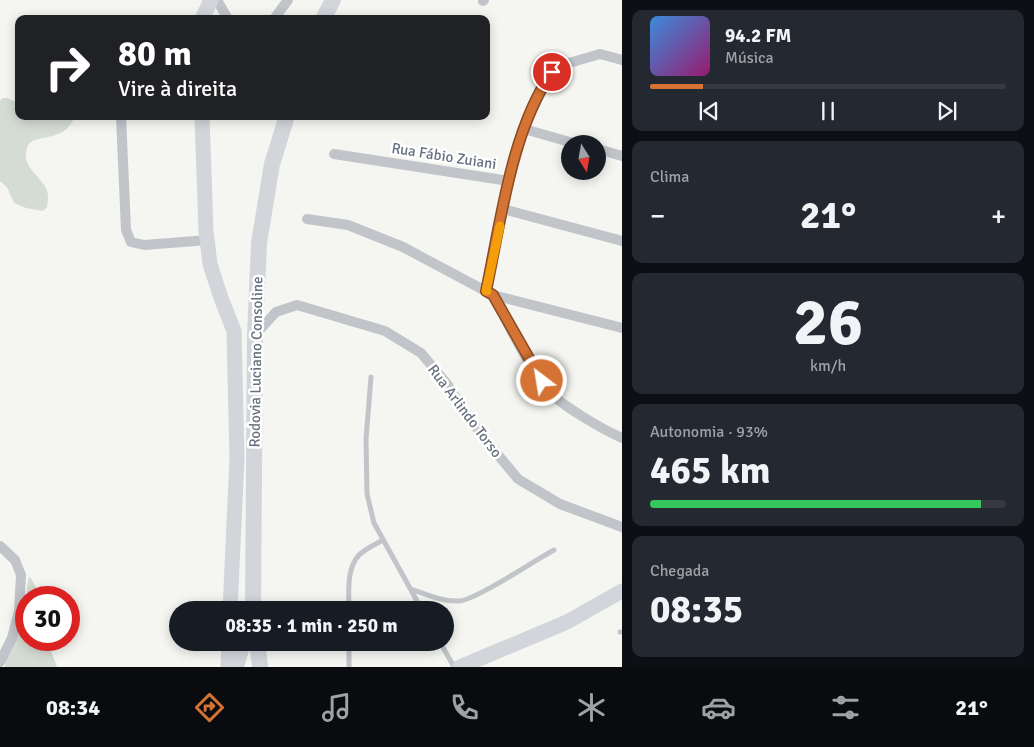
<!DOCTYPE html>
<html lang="pt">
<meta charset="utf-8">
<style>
body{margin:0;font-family:Signika,sans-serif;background:#242831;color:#f1f3f6;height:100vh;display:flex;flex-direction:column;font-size:19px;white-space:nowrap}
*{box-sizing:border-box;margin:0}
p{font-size:16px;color:#9ea1a6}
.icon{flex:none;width:28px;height:28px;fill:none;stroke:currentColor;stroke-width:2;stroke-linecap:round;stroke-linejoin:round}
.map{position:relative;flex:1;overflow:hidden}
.details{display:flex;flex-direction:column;gap:10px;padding:10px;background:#0d0f14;width:412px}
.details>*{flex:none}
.hud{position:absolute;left:15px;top:15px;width:475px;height:105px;border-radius:10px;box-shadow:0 2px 12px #0003;background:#202124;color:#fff;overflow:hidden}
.needle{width:32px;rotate:169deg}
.controls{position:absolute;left:561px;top:135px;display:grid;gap:10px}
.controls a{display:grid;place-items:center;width:45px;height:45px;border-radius:50%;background:#171b24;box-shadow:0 2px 12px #0003;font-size:25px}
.speed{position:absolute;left:15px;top:586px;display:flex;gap:10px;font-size:25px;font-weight:700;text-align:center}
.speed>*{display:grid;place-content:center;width:65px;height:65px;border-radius:50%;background:#171b24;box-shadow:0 2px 12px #0003;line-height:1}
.speed .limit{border:8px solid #d22;background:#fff;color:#111}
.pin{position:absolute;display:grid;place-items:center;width:42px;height:42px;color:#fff;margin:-21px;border:2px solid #fff;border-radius:50%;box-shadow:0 1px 5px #0007}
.me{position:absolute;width:55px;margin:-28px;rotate:329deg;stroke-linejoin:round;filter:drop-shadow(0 0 4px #0008)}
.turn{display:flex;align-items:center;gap:18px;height:105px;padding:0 20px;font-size:22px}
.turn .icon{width:65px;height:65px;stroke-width:2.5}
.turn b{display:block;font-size:35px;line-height:42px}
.big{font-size:38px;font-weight:700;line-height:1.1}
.details .tile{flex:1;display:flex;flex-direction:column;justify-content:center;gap:8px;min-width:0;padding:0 18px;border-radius:10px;background:#242831}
.details .dial{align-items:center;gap:0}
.dial b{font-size:65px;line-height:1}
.song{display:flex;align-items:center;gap:15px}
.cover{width:60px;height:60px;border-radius:8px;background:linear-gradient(135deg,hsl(210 70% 55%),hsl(320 70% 35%))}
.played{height:5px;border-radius:2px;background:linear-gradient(90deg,#d47333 15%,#363941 15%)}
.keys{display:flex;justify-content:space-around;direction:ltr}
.heat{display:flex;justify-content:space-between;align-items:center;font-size:28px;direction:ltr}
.charge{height:8px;border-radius:4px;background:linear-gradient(90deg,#34c759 93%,#363941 0)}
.trip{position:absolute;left:169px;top:601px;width:285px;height:50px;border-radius:25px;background:#171b24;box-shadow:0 2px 12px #0003;font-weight:700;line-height:50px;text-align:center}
.dock{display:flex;height:80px;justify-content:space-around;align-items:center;background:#090b0e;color:#9ea1a6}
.dock .icon{width:35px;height:35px}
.dock .active{color:#d47333}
.dock b{font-size:22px;color:#f1f3f6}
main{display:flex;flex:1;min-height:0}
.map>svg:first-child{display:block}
.green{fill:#d5dcd4}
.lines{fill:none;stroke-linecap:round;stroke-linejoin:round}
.lane{stroke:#c1c4c8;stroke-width:5}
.street{stroke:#c1c4c8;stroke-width:10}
.secondary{stroke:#d2d5da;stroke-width:15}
.primary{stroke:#d2d5da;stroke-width:16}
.route-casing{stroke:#8a4b21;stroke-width:12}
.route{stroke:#d47333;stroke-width:9}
.slow{stroke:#f59e0b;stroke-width:9}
.labels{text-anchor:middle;stroke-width:5;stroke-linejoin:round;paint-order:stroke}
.street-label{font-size:15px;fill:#677181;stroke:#fff}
</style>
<main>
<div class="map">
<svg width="622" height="667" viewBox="0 0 622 667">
<rect width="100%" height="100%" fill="#f5f5f2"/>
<!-- green -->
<path class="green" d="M 2,98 L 8,98 L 19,104 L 19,116 L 75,116 C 67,135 56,135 38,139 C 33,140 28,143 27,148 C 21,166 39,175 46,188 C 49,194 48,201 47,207 L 43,211 L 26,208 L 14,203 L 7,187 L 0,181 L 0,101 Z
M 29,577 L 31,578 L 41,597 L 26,598 L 26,640 L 47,640 L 57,667 L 5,667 L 6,654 L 25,606 L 28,580 Z"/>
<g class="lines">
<!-- lane -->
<path class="lane" d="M 371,377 L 366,439 L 367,494 L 374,523 L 422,610
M 411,589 C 426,594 442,602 459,601 C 476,600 535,560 554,550
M 349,610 C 349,593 346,569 359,555 C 365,549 376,544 383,540
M 620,632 L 622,632
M 349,642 L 349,667
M 440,642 L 454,667"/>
<!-- street -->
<path class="street" d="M 217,0 L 228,19
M 483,1 L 484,0
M 274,19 L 288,0
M 121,116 L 126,230 L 131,242 L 144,245 L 208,240
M 524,129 L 577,144
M 598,149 L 622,156
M 334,154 L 509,181 L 524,129 L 543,86 L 552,73 L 569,63 L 600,54 L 622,60
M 503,209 L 622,241
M 307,219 L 348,225 L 403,247 L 493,295 L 622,328
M 486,291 L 509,181
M 493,295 C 508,324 527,364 547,389 C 558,404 604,430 622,438
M 255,335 L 276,312 L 297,305 L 385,331 L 421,353 L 447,384 L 469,418 L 494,450 L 518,479 L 560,504 L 622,527
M 0,546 L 15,560 L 21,575 L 19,611 L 12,638 L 0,662"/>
<!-- secondary -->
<path class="secondary" d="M 202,19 L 211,0
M 202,116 L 206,231 L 210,264 L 221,298 L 234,331 L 237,459 L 230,610
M 228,667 L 229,642
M 460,667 L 567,622 L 622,591"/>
<!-- primary -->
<path class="primary" d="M 323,19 L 333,0
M 253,610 L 255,335 L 259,243 L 272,164 L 287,116
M 257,642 L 260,667
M 236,667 L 243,642"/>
</g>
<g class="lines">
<defs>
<path id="route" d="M 542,381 L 493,295 L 486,291 C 501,221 511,131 552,72"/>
</defs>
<!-- route casing -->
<use href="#route" class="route-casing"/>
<!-- route -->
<use href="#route" class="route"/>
<!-- slow -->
<path class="slow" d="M 487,291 L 486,291 L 500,226"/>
</g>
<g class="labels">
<!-- street labels -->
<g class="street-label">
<text transform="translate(444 156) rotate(9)" y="5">Rua Fábio Zuiani</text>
<text transform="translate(256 362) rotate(-89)" y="5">Rodovia Luciano Consoline</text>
<text transform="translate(465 411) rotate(53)" y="5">Rua Arlindo Torso</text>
</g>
</g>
</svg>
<div class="controls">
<a><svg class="needle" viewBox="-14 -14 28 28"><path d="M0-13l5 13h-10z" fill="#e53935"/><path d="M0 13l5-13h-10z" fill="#9ea1a6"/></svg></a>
</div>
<div class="speed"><div class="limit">30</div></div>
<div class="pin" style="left:552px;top:72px;background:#d93025"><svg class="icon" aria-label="arrive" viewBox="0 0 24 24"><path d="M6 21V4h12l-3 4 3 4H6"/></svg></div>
<svg class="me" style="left:542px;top:381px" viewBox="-20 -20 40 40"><circle r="17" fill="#d47333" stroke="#fff" stroke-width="3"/><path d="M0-11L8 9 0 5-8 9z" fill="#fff"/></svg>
<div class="trip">08:35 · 1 min · 250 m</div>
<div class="hud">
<div class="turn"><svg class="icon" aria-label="right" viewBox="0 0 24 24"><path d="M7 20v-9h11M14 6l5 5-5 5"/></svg><div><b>80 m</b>Vire à direita</div></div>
</div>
</div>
<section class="details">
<div class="tile">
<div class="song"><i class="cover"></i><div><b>94.2 FM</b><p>Música</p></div></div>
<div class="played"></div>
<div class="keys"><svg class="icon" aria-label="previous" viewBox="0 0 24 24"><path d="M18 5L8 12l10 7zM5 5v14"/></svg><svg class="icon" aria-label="pause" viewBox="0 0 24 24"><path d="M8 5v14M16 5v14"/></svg><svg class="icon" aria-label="next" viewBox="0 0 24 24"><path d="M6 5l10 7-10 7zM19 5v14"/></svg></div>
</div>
<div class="tile"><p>Clima</p>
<div class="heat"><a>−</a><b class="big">21°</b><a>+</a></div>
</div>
<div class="tile dial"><b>26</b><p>km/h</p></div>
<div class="tile"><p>Autonomia · 93%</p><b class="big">465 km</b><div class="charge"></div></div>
<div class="tile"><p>Chegada</p><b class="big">08:35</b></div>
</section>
</main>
<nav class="dock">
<b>08:34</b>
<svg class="icon active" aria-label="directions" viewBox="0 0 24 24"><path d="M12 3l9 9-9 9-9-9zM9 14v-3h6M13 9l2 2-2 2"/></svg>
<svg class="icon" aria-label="music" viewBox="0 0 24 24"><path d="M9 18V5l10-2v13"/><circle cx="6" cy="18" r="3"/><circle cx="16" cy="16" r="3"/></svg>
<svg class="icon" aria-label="phone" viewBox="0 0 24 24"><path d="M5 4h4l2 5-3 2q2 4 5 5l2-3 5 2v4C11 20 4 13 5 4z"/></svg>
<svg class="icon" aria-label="climate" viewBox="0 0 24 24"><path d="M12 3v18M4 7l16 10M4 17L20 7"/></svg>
<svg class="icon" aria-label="car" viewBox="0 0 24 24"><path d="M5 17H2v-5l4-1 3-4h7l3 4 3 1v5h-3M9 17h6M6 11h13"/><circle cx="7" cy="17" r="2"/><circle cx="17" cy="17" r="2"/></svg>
<svg class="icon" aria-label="filters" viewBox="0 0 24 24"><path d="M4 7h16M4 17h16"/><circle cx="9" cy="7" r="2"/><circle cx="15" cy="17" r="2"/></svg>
<b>21°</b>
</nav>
